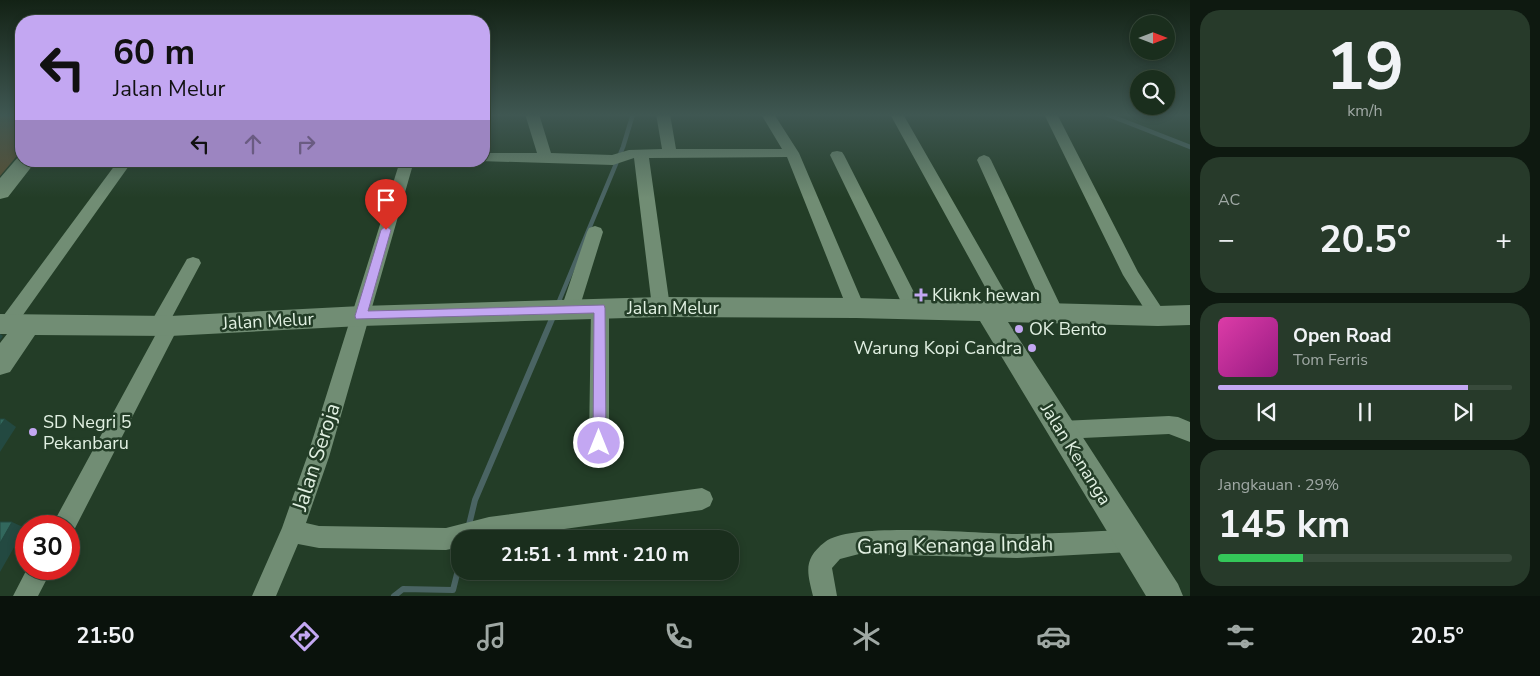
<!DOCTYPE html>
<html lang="id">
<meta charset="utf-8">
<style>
body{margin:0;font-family:"Nunito Sans",sans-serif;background:#273a2a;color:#f1f3f6;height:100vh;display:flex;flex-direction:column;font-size:19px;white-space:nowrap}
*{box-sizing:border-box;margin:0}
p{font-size:16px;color:#9fa8a4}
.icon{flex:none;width:28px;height:28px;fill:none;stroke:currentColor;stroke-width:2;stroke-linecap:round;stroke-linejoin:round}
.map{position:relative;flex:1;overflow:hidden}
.drawer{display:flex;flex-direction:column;gap:10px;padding:10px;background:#0e1910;width:350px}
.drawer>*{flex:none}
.hud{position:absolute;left:15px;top:15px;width:475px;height:152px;border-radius:20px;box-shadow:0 2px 8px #0003,0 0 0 1px #384a3b;background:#c3a7f2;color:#111;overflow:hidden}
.needle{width:32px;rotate:90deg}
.tools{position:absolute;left:1130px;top:15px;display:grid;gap:10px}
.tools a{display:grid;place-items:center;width:45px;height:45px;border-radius:50%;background:#1a2e1d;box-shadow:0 2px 8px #0003,0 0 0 1px #384a3b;font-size:25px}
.speed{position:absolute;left:15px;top:515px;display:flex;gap:10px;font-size:25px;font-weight:700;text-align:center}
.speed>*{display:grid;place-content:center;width:65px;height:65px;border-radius:50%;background:#1a2e1d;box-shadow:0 2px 8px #0003,0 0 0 1px #384a3b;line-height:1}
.speed .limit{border:8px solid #d22;background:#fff;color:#111}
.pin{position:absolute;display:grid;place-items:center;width:42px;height:42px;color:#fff;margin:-51px -21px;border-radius:50% 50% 50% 0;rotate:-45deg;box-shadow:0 0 5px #0007}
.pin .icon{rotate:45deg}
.me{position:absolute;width:55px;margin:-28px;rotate:0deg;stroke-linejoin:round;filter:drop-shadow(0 0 4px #0008)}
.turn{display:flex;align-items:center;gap:18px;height:105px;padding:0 15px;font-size:22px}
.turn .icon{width:65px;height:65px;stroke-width:2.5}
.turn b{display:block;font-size:35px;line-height:42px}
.lanes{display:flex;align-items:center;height:48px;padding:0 15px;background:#0003;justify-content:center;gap:25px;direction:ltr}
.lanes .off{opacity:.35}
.big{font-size:38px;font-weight:700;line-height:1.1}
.drawer .card{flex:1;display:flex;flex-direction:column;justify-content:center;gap:8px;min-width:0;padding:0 18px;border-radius:20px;background:#273a2a}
.drawer .dial{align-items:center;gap:0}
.dial b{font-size:65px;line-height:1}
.song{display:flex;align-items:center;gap:15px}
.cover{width:60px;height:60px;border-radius:8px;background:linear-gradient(135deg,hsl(320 70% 55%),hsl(310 70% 35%))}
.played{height:5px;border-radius:2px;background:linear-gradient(90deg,#c3a7f2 85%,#384a3b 85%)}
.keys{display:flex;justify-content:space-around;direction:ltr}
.heat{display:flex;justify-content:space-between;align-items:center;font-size:28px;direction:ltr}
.charge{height:8px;border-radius:4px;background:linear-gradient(90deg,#34c759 29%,#384a3b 0)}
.trip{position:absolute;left:451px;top:530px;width:288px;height:50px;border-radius:20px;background:#1a2e1d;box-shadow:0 2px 8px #0003,0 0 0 1px #384a3b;font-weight:700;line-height:50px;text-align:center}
.dock{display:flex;height:80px;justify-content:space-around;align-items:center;background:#0a120c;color:#9fa8a4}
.dock .icon{width:35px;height:35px}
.dock .active{color:#c3a7f2}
.dock b{font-size:22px;color:#f1f3f6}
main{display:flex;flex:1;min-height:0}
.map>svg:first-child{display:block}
.green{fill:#5a4e30}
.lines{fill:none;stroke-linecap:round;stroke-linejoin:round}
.stream-far1{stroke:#4a6463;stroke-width:4.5}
.stream{stroke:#4a6463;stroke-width:6}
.street{fill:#718d74;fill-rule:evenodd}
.secondary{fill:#718d74;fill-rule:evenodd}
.shaded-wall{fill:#234941}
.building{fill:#32685d;stroke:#234941}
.route{fill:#c3a7f2;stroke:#7f6d9d}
.poi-dot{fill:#c3a7f2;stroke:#233d27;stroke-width:2}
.labels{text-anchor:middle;stroke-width:5;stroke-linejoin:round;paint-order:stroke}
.poi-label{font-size:18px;fill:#e1f0e2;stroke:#233d27;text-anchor:start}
.street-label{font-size:18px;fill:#e1f0e2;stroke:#233d27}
.near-street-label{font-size:21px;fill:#e1f0e2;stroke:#233d27}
</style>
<main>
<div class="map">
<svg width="1190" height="596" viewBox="0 0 1190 596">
<rect width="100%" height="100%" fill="#233d27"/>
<!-- green -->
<path class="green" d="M 0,114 L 21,114 L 21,151 L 0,176 Z"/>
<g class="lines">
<!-- stream-far1 -->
<path class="stream-far1" d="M 1106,114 L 1190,147
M 557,306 L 623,147 L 633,114
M 551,321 L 554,314"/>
<!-- stream -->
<path class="stream" d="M 468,529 L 475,500 L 552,319
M 394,596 L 403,589 L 453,590 L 460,562"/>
<!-- street -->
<path class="street" d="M 525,114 L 539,114 L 551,153 L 612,155 L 629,150 L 662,149 L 656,114 L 670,114 L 676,149 L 782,149 L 761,114 L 774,114 L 799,153 L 865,308 L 862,313 L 856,315 L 850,313 L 847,308 L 787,157 L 649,158 L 670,307 L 667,312 L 661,314 L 655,312 L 652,307 L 634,158 L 613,165 L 479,161 L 484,161 L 484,153 L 537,153 Z
M 890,114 L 903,114 L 1013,306 L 1016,311 L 1013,316 L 1007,318 L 1001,316 Z
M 1044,114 L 1057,114 L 1138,272 L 1167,316 L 1164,321 L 1158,323 L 1152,321 L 1123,275 Z
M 837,151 L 842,152 L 844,155 L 923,310 L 920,315 L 914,317 L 908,315 L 905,310 L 830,155 L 832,152 Z
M 984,155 L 989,157 L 991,160 L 1064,313 L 1061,318 L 1055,320 L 1049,318 L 1046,313 L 977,160 L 979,157 Z
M 118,161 L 130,161 L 131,163 L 13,329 L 7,331 L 1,329 L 1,319 Z
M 400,161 L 414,161 L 329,457 L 306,523 L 319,526 L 446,528 L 489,517 L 702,488 L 710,492 L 713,499 L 710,506 L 702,510 L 492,539 L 460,539 L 460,547 L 446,550 L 319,548 L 298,544 L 276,596 L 252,596 L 282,528 L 307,457 Z
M 595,226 L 601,228 L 603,232 L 579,309 L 576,314 L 570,316 L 564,314 L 561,309 L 587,232 L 589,228 Z
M 193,257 L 199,259 L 201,263 L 171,319 L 176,321 L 179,326 L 72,534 L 69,535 L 69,526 L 53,526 L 56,518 L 156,334 L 151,332 L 148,327 L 151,322 L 187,259 Z
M 600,302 L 606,304 L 609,309 L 609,443 L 606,450 L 599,452 L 592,450 L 589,443 L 591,309 L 594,304 Z
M 1169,416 L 1178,417 L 1190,422 L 1190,442 L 1169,434 L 1061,439 L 1054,436 L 1051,430 L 1054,424 L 1061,421 Z
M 1130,530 L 1138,533 L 1141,541 L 1138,549 L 1130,552 L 1017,558 L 859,554 L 840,559 L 832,568 L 837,596 L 813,596 C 807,572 803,559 825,542 C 851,521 978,534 1016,534 C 1054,534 1092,531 1130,530 Z
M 27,569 L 52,569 L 38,596 L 13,596 Z"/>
<!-- secondary -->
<path class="secondary" d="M 19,156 L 21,156 L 21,161 L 36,161 L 8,197 L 0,199 L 0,178 Z
M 661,297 L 856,298 L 1158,306 L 1190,305 L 1190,325 L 1158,326 L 1008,322 L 1178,584 L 1183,596 L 1146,596 L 980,321 L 856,318 L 661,317 L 361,326 L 170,336 L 35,335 L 10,372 L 0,375 L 0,343 L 7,334 L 0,334 L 0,314 L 170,316 L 361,306 Z"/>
</g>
<!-- shaded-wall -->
<path class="shaded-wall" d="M 0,334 L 3,336 L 0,340 Z
M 5,419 L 16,427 L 0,452 L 0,426 Z
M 12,522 L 25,528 L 0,572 L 0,543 Z"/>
<!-- building -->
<path class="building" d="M 0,419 L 5,419 L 0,426 Z
M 0,522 L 12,522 L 0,543 Z"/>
<!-- sky -->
<linearGradient id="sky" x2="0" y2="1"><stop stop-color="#132215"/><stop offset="0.58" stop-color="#3f5752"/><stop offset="1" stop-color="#3f5752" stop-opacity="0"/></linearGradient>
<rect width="1190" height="198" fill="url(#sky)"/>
<!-- route -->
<path class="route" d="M 386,226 L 391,230 L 368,311 L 604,305 L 605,308 L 606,443 L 604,447 L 599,449 L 594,447 L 593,443 L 594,313 L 356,319 L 355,316 L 381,230 Z"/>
<!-- markers -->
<g class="poi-dot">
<path d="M918.5 287.5h5v5h5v5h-5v5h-5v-5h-5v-5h5z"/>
<circle cx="1019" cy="329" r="5"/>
<circle cx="1032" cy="348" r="5"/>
<circle cx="33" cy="432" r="5"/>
</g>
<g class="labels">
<!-- poi labels -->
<g class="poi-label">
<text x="932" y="301">Kliknk hewan</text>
<text x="1029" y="335">OK Bento</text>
<text x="1022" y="354" text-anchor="end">Warung Kopi Candra</text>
<text x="43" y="428">SD Negri 5<tspan x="43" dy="21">Pekanbaru</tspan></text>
</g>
<!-- street labels -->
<g class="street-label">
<text x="673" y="314">Jalan Melur</text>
<text transform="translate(268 321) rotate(-3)" y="6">Jalan Melur</text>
<text transform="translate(1076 454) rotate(58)" y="6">Jalan Kenanga</text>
</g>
<!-- near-street labels -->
<g class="near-street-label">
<text transform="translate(316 457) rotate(-72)" y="7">Jalan Seroja</text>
<text transform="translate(955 545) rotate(-1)" y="7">Gang Kenanga Indah</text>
</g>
</g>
</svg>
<div class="tools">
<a><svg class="needle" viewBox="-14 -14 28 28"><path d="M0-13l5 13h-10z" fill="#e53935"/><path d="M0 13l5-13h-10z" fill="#9fa8a4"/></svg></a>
<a><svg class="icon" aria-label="search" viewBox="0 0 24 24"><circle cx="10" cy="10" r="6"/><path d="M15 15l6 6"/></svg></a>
</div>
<div class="speed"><div class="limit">30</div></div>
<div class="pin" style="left:386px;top:230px;background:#d93025"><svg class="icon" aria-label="arrive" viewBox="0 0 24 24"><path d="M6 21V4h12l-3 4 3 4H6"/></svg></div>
<svg class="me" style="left:599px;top:443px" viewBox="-20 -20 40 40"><circle r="17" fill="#c3a7f2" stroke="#fff" stroke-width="3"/><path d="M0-11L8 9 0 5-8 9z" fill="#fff"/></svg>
<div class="trip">21:51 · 1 mnt · 210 m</div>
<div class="hud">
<div class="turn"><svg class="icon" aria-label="left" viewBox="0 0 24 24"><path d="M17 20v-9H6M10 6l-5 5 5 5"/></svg><div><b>60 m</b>Jalan Melur</div></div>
<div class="lanes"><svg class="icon" aria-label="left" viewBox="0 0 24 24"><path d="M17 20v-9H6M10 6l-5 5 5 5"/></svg><svg class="icon off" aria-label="ahead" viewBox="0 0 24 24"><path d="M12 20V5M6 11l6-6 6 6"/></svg><svg class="icon off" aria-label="right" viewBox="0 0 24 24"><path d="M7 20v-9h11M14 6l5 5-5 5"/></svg></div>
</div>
</div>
<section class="drawer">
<div class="card dial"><b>19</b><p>km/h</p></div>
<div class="card"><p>AC</p>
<div class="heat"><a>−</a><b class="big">20.5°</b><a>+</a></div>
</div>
<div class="card">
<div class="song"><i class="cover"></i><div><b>Open Road</b><p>Tom Ferris</p></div></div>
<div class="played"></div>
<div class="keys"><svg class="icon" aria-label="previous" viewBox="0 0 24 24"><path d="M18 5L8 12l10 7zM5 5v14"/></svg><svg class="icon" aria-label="pause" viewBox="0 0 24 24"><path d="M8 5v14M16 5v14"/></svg><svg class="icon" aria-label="next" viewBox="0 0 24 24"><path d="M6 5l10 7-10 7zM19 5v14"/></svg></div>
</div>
<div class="card"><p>Jangkauan · 29%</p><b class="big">145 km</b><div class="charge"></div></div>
</section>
</main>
<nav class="dock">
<b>21:50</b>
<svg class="icon active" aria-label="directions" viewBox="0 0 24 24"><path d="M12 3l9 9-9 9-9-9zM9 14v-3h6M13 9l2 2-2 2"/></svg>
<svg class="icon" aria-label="music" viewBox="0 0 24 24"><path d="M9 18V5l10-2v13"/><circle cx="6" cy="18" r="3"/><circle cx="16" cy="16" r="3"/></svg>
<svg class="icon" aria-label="phone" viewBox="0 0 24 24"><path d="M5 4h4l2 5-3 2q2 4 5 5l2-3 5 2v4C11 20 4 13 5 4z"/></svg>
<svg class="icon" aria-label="climate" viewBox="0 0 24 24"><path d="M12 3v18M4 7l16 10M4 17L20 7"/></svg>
<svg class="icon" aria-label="car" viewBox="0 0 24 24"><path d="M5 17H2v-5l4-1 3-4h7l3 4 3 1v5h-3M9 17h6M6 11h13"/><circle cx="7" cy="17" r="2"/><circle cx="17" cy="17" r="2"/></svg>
<svg class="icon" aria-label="filters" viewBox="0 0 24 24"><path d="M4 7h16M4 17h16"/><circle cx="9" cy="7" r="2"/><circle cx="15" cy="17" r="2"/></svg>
<b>20.5°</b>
</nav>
